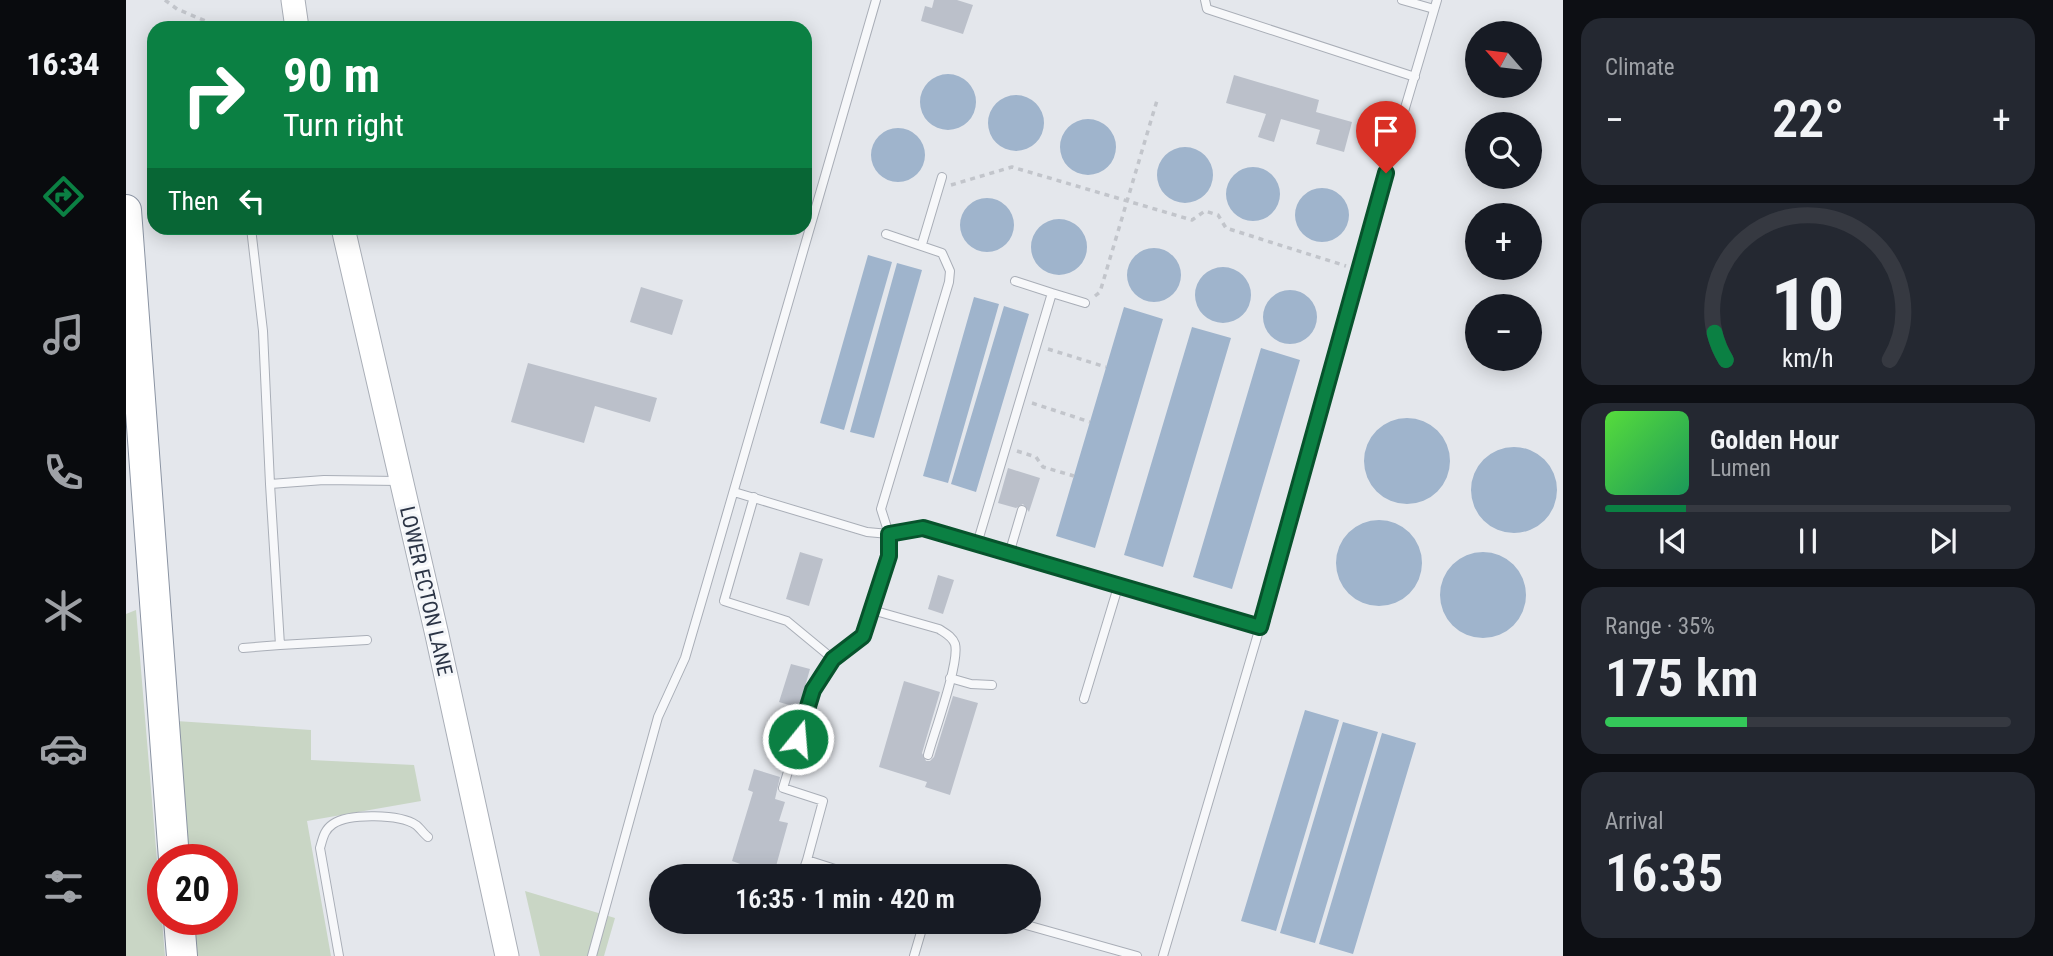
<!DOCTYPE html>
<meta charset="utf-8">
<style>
body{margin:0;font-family:"Roboto Condensed",sans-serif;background:#242831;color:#f1f3f6;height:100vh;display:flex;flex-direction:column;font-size:26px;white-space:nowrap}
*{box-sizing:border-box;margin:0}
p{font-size:23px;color:#9ea1a6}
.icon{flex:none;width:38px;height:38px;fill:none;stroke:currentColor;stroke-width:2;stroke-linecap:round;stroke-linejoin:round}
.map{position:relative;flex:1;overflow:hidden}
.side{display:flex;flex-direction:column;gap:18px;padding:18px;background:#0d0f14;width:490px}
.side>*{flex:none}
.banner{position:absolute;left:21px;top:21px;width:665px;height:214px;border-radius:21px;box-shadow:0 4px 18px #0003;background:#0b8043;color:#fff;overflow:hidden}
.needle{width:46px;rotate:298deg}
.fabs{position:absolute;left:1339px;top:21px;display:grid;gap:14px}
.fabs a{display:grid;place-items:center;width:77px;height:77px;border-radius:50%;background:#171b24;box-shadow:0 4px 18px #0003;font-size:35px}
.speed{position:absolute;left:21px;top:844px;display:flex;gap:14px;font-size:35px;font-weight:700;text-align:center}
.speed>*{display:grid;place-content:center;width:91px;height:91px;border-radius:50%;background:#171b24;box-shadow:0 4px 18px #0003;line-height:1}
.speed .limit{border:10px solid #d22;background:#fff;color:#111}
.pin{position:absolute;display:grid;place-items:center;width:60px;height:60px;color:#fff;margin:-72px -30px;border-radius:50% 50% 50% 0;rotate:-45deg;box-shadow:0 0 7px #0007}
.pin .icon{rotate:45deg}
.me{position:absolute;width:77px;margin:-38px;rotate:17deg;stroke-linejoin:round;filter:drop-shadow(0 0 5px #0008)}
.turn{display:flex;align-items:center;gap:24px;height:147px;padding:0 21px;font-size:32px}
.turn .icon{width:91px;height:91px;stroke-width:2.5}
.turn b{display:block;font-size:49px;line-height:60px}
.then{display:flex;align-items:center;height:66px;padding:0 21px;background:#0003;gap:14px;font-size:26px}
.big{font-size:52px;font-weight:600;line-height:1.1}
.side .tile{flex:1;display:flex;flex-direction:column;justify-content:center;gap:10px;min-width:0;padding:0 24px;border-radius:21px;background:#242831}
.side .dial{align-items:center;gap:0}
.dial svg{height:182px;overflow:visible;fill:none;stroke:#363941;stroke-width:7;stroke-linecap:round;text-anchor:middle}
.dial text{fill:#f1f3f6;stroke:none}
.song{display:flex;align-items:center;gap:21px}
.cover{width:84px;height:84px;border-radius:10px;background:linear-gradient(135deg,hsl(110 70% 55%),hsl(150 70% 35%))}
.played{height:7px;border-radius:4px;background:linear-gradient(90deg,#0b8043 20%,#363941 20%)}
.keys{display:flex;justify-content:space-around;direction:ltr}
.heat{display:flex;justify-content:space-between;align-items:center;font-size:38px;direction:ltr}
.charge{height:10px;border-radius:5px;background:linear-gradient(90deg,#34c759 35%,#363941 0)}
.trip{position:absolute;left:523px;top:864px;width:392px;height:70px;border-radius:35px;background:#171b24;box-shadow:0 4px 18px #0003;font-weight:600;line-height:70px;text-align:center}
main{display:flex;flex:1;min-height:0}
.menu{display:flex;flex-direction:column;width:126px;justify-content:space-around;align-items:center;background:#090b0e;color:#9ea1a6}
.menu .icon{width:49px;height:49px}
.menu .active{color:#0b8043}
.menu b{font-size:32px;color:#f1f3f6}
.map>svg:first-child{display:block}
.green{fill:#c9d6c5}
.water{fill:#9fb4cc}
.building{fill:#bbc0ca}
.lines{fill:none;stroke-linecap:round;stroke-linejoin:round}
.lane-casing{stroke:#a9aeb7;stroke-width:10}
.secondary-casing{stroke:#a9aeb7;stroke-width:25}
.highway-casing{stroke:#8b94a3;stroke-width:32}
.path{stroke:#c2c5cb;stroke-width:3.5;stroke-dasharray:5 5;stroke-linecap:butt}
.lane{stroke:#f7f8fa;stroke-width:8}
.secondary{stroke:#fff;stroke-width:23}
.highway{stroke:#fff;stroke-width:30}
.route-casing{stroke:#07532c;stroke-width:18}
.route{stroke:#0b8043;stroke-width:12}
.labels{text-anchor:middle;stroke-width:6;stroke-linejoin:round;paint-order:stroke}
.street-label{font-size:21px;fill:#2b3445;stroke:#f4f6f9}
</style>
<main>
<nav class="menu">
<b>16:34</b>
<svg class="icon active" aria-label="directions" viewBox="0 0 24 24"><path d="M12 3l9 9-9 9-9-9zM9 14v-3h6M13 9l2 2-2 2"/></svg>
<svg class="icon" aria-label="music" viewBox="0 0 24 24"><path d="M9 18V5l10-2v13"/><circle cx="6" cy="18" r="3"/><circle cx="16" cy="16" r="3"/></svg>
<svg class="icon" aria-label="phone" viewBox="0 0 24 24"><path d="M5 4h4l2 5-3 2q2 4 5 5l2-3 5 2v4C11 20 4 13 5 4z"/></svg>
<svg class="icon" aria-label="climate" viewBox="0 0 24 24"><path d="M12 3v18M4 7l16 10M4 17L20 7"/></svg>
<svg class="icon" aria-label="car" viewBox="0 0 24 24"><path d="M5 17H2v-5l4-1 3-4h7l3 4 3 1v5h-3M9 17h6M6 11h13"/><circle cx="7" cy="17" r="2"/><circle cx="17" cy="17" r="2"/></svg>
<svg class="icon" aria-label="filters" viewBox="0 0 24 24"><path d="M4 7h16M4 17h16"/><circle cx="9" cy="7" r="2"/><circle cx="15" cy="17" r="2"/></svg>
</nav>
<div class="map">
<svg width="1437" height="956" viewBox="0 0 1437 956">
<rect width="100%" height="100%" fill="#e4e7ec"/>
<!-- green -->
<path class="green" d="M 10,610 L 39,956 L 0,956 L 0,614 Z
M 50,721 L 185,730 L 185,760 L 288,765 L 295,801 L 181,821 L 205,956 L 63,956 L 58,919 L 96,919 L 96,859 L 53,859 Z
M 399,891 L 489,918 L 478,956 L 414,956 Z"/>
<!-- water -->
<path class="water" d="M794 102a28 28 0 1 1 56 0a28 28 0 1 1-56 0Z
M862 123a28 28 0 1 1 56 0a28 28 0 1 1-56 0Z
M934 147a28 28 0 1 1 56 0a28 28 0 1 1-56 0Z
M745 155a27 27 0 1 1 54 0a27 27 0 1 1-54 0Z
M1031 175a28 28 0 1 1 56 0a28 28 0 1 1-56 0Z
M1100 194a27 27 0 1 1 54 0a27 27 0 1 1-54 0Z
M1169 215a27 27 0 1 1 54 0a27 27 0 1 1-54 0Z
M834 225a27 27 0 1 1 54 0a27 27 0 1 1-54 0Z
M905 247a28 28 0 1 1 56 0a28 28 0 1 1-56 0Z
M1001 275a27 27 0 1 1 54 0a27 27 0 1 1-54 0Z
M 742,255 L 766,262 L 718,430 L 694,423 Z
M 771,263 L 796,270 L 748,438 L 724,432 Z
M1069 295a28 28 0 1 1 56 0a28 28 0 1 1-56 0Z
M1137 317a27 27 0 1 1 54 0a27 27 0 1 1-54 0Z
M 848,297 L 873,304 L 822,483 L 797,476 Z
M 878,306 L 903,314 L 850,492 L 825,484 Z
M 998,307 L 1037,319 L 969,548 L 930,536 Z
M 1066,327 L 1105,338 L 1037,567 L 998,555 Z
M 1135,348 L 1174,360 L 1106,589 L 1067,577 Z
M1238 461a43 43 0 1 1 86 0a43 43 0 1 1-86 0Z
M1345 490a43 43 0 1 1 86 0a43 43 0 1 1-86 0Z
M1210 563a43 43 0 1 1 86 0a43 43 0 1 1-86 0Z
M1314 595a43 43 0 1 1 86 0a43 43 0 1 1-86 0Z
M 1179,710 L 1213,720 L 1150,931 L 1115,921 Z
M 1217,722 L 1252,732 L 1189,943 L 1154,933 Z
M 1256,733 L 1290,743 L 1227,954 L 1193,944 Z"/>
<!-- building -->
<path class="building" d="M 808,0 L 831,0 L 847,5 L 837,34 L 795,21 L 799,6 L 806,8 Z
M 1108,75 L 1193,100 L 1190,112 L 1226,122 L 1218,152 L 1190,144 L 1194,130 L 1155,119 L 1148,142 L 1132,137 L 1140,114 L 1100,103 Z
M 515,287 L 557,300 L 546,335 L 504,322 Z
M 402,363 L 531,398 L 524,422 L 469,406 L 458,443 L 385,422 Z
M 882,468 L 914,478 L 903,512 L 897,504 L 890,508 L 872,503 Z
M 674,552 L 697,559 L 683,606 L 660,599 Z
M 812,575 L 828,580 L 817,614 L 802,609 Z
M 665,664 L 684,669 L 673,708 L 653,702 Z
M 778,681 L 814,692 L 796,753 L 800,761 L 804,761 L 808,757 L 827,696 L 852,703 L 824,795 L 799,787 L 801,782 L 753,767 Z
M 628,769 L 654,777 L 649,799 L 659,802 L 653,821 L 662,823 L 647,877 L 616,877 L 620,866 L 606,861 L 627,792 L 622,790 Z"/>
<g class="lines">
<defs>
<path id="lane" d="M 1079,0 L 1081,9 L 1289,77
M 1276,0 L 1308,9
M 125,228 L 137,331 L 144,484 L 198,480 L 272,481
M 796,244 L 816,177
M 926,293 L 959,303
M 608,492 L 741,532 L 763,534 L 797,528 L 1134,627
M 628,497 L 598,601 L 661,621 L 707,659
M 851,544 L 926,293 L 889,281
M 883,554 L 896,510
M 746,610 L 813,629 C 819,633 826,636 829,644 C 834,662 808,733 802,755
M 154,645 L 241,640
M 117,648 L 154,645 L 144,484
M 824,678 L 845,684 L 866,685
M 958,699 L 992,587
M 681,860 L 697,801 L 657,788 L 687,690 L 707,659 L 737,636 L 763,556 L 763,534 L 755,509 L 823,282 L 824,271 L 816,253 L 760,234
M 675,877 L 681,860 L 734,877
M 890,922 L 1011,956
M 213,956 L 194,848 C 197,838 198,830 207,824 C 223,813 274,814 290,825 C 294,828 298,834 302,837
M 466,956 L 532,717 L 559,658 L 581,583 L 750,0
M 788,956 L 798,922
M 1037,956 L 1134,627 L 1231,270 L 1311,0"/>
<path id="secondary" d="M 167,0 L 171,28
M 217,228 L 311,635 L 381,956"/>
<path id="highway" d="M 0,210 L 48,859
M 53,919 L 56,956"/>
</defs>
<!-- lane casing -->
<use href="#lane" class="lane-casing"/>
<!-- secondary casing -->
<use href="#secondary" class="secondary-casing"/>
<!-- highway casing -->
<use href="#highway" class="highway-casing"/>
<!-- path -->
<path class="path" d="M 39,0 L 51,9 L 96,28
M 825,185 L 886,167 L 1066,220 L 1079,211 L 1092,215 L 1100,228 L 1220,266
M 969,296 L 974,292 L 1032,97
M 922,349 L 980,367
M 906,403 L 964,422
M 891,451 L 910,457 L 917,467 L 948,476"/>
<!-- lane -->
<use href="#lane" class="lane"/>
<!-- secondary -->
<use href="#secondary" class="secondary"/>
<!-- highway -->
<use href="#highway" class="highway"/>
</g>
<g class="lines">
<defs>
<path id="route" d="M 672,739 L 687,690 L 707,659 L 737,636 L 763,556 L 763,534 L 797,528 L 1134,627 L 1260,173"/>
</defs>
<!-- route casing -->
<use href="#route" class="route-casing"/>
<!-- route -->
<use href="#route" class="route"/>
</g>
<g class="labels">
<!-- street labels -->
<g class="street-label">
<text transform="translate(300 591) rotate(77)" y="7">LOWER ECTON LANE</text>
</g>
</g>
</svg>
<div class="fabs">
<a><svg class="needle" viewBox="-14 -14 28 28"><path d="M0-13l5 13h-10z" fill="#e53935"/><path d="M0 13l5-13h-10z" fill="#9ea1a6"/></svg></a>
<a><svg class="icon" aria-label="search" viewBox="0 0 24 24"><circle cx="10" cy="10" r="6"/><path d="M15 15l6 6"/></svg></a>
<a>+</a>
<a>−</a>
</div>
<div class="speed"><div class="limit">20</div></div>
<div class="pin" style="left:1260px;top:173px;background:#d93025"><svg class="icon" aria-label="arrive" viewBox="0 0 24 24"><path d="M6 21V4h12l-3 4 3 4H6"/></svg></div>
<svg class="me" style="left:672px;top:739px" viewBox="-20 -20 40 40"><circle r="17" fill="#0b8043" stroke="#fff" stroke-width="3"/><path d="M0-11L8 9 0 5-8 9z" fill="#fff"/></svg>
<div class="trip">16:35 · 1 min · 420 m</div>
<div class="banner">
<div class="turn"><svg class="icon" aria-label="right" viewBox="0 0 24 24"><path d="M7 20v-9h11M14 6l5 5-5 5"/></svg><div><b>90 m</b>Turn right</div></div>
<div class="then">Then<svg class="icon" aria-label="left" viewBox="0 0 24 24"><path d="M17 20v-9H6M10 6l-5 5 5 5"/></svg></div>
</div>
</div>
<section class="side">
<div class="tile"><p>Climate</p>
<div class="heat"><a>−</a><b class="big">22°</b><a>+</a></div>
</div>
<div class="tile dial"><svg viewBox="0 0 100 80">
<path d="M14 69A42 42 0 1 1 86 69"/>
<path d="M14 69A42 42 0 0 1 9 57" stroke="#0b8043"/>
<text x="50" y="56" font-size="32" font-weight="700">10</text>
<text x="50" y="72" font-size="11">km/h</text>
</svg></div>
<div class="tile">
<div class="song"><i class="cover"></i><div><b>Golden Hour</b><p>Lumen</p></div></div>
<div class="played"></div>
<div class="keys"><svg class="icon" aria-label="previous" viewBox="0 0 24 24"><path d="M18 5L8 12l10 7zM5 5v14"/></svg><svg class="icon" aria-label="pause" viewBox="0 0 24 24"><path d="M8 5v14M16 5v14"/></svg><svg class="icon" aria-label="next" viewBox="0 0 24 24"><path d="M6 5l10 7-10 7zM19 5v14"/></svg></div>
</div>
<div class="tile"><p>Range · 35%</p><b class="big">175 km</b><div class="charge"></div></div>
<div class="tile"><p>Arrival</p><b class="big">16:35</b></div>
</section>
</main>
